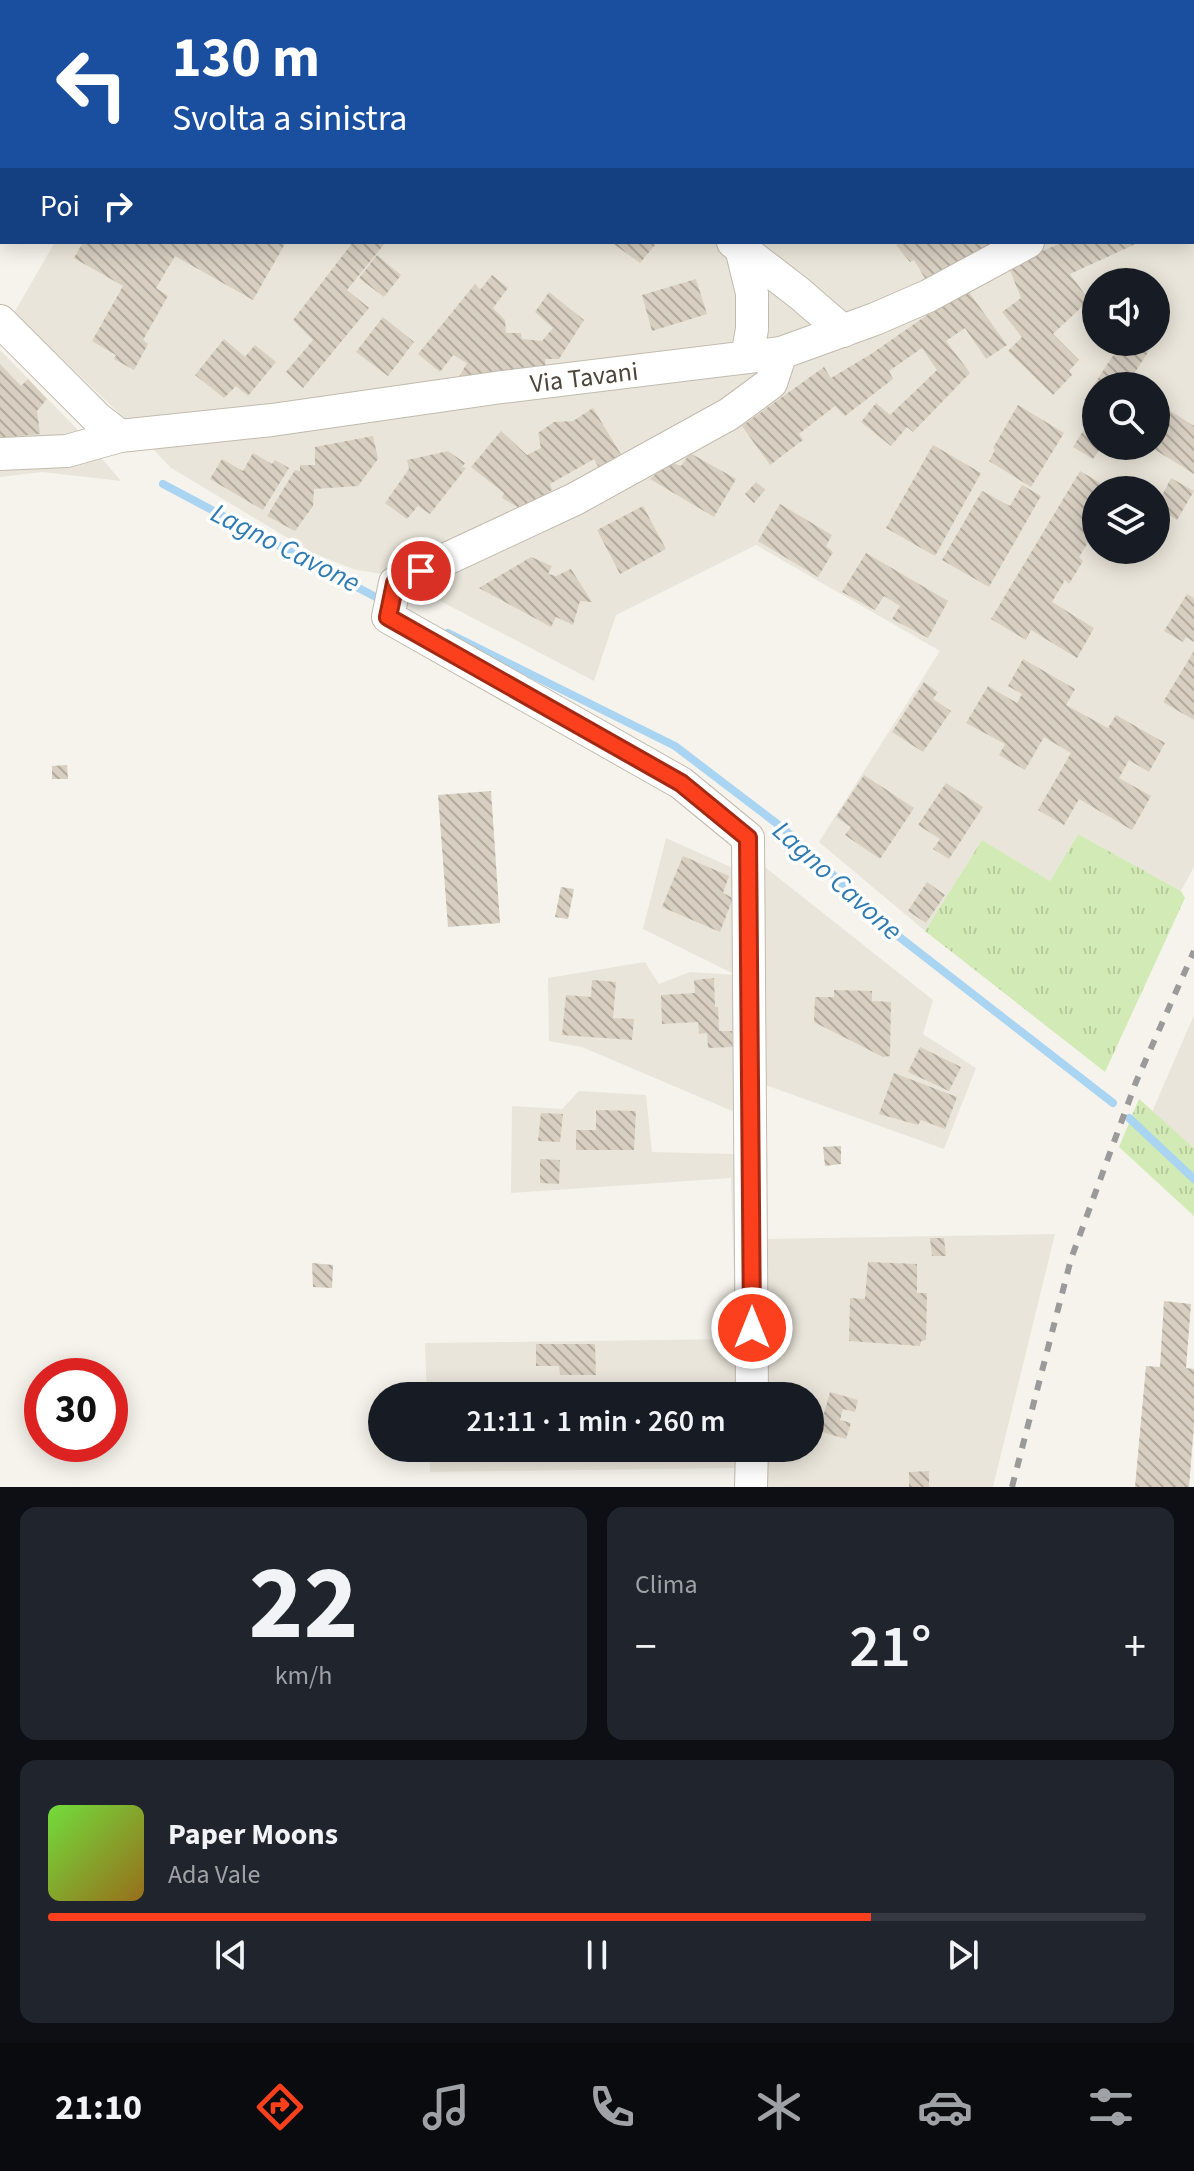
<!DOCTYPE html>
<html lang="it">
<meta charset="utf-8">
<style>
body{margin:0;font-family:"Source Sans 3",sans-serif;background:#20242c;color:#f1f3f6;height:100vh;display:flex;flex-direction:column;font-size:30px;white-space:nowrap}
*{box-sizing:border-box;margin:0}
p{font-size:26px;color:#9ea1a6}
.icon{flex:none;width:44px;height:44px;fill:none;stroke:currentColor;stroke-width:2;stroke-linecap:round;stroke-linejoin:round}
.map{position:relative;height:1487px;overflow:hidden}
.details{display:flex;flex-direction:column;gap:20px;padding:20px;background:#0d0f14;flex:1}
.details>*{flex:none}
.hud{position:absolute;left:0px;top:0px;width:1194px;height:244px;box-shadow:0 4px 20px #0003;background:#1a4fa0;color:#fff;overflow:hidden}
.tools{position:absolute;left:1082px;top:268px;display:grid;gap:16px}
.tools a{display:grid;place-items:center;width:88px;height:88px;border-radius:50%;background:#171b24;box-shadow:0 4px 20px #0003;font-size:40px}
.speed{position:absolute;left:24px;top:1358px;display:flex;gap:16px;font-size:40px;font-weight:700;text-align:center}
.speed>*{display:grid;place-content:center;width:104px;height:104px;border-radius:50%;background:#171b24;box-shadow:0 4px 20px #0003;line-height:1}
.speed .limit{border:12px solid #d22;background:#fff;color:#111}
.pin{position:absolute;display:grid;place-items:center;width:68px;height:68px;color:#fff;margin:-34px;border:4px solid #fff;border-radius:50%;box-shadow:0 2px 8px #0007}
.me{position:absolute;width:88px;margin:-44px;rotate:0deg;stroke-linejoin:round;filter:drop-shadow(0 0 6px #0008)}
.turn{display:flex;align-items:center;gap:28px;height:168px;padding:0 40px;font-size:36px}
.turn .icon{width:104px;height:104px;stroke-width:2.5}
.turn b{display:block;font-size:56px;line-height:68px}
.then{display:flex;align-items:center;height:76px;padding:0 40px;background:#0003;gap:16px;font-size:30px}
.big{font-size:60px;font-weight:600;line-height:1.1}
.details .card{flex:1;display:flex;flex-direction:column;justify-content:center;gap:12px;min-width:0;padding:0 28px;border-radius:16px;background:#20242c}
.details .dial{align-items:center;gap:0}
.dial b{font-size:104px;line-height:1}
.song{display:flex;align-items:center;gap:24px}
.cover{width:96px;height:96px;border-radius:12px;background:linear-gradient(135deg,hsl(100 70% 55%),hsl(40 70% 35%))}
.played{height:8px;border-radius:4px;background:linear-gradient(90deg,#fc3f1d 75%,#363941 75%)}
.keys{display:flex;justify-content:space-around;direction:ltr}
.heat{display:flex;justify-content:space-between;align-items:center;font-size:44px;direction:ltr}
.details .tiles{flex:1;display:grid;gap:20px;grid-template-columns:1fr 1fr}
.card:last-child{grid-column:span 2}
.trip{position:absolute;left:368px;top:1382px;width:456px;height:80px;border-radius:40px;background:#171b24;box-shadow:0 4px 20px #0003;font-weight:600;line-height:80px;text-align:center}
.tabs{display:flex;height:128px;justify-content:space-around;align-items:center;background:#090b0e;color:#9ea1a6}
.tabs .icon{width:56px;height:56px}
.tabs .active{color:#fc3f1d}
.tabs b{font-size:36px;color:#f1f3f6}
.map>svg:first-child{display:block}
.residential{fill:#eae5da;fill-rule:evenodd}
.grass{fill:url(#grass-tufts)}
.lines{fill:none;stroke-linecap:round;stroke-linejoin:round}
.stream{stroke:#a9d4f2;stroke-width:8}
.building{fill:url(#building-back-hatch)}
.minor-casing{stroke:#c2bbae;stroke-width:34}
.minor{stroke:#fff;stroke-width:32}
.rail{stroke:#9a9a9a;stroke-width:6;stroke-dasharray:10 10;stroke-linecap:butt}
.route-casing{stroke:#a42913;stroke-width:20}
.route{stroke:#fc3f1d;stroke-width:14}
.labels{text-anchor:middle;stroke-width:7;stroke-linejoin:round;paint-order:stroke}
.street-label{font-size:26px;fill:#4b4439;stroke:#fff}
.water-label{font-size:28px;font-style:italic;fill:#2e7ab2;stroke:#fff}
</style>
<div class="map">
<svg width="1194" height="1487" viewBox="0 0 1194 1487">
<defs>
<pattern id="grass-tufts" width="24" height="20" patternUnits="userSpaceOnUse" patternTransform="scale(2)"><rect width="24" height="20" fill="#d2eab5"/><path d="M3 7l-1-3M5 7V3M7 7l1-3M15 17l-1-3M17 17v-4M19 17l1-3" fill="none" stroke="#b6ca9c"/></pattern>
<pattern id="building-back-hatch" width="6" height="6" patternUnits="userSpaceOnUse" patternTransform="scale(2)"><rect width="6" height="6" fill="#d8cfc1"/><path d="M-1 5l2 2M0 0l6 6M5-1l2 2" fill="none" stroke="#b1aa9e"/></pattern>
</defs>
<rect width="100%" height="100%" fill="#f6f3ec"/>
<!-- residential -->
<path class="residential" d="M 194,0 L 1194,0 L 1194,867 L 1181,891 L 1078,834 L 1050,881 L 982,840 L 925,931 L 819,842 L 940,651 L 756,545 L 616,615 L 594,681 L 392,576 L 353,569 L 313,553 L 171,468 L 121,415 L 14,313 L 55,242 L 1192,242 L 1192,2 L 192,2 ZM 1096,282 L 1156,282 L 1156,342 L 1096,342 ZM 1096,386 L 1156,386 L 1156,446 L 1096,446 ZM 1096,490 L 1156,490 L 1156,550 L 1096,550 Z
M 0,350 L 75,427 L 121,481 L 42,472 L 0,477 Z
M 666,838 L 735,869 L 741,848 L 933,1000 L 923,1034 L 976,1068 L 944,1149 L 760,1083 L 765,1239 L 1055,1234 L 993,1487 L 736,1487 L 735,1468 L 430,1472 L 429,1448 L 810,1448 L 810,1396 L 427,1396 L 425,1343 L 736,1339 L 731,1178 L 511,1193 L 512,1106 L 562,1109 L 579,1091 L 646,1095 L 652,1152 L 733,1154 L 737,1113 L 582,1047 L 549,1041 L 548,978 L 645,962 L 659,984 L 690,972 L 736,975 L 643,929 Z
M 1194,1015 L 1194,1148 L 1152,1112 Z"/>
<!-- grass -->
<path class="grass" d="M 1078,834 L 1181,891 L 1185,898 L 1105,1072 L 925,931 L 982,840 L 1050,881 Z
M 1139,1099 L 1194,1148 L 1194,1216 L 1119,1147 Z"/>
<g class="lines">
<!-- stream -->
<path class="stream" d="M 163,484 L 385,602
M 448,633 L 675,746 L 784,829 L 898,936 L 1113,1103
M 1129,1118 L 1194,1179"/>
</g>
<!-- building -->
<path class="building" d="M 83,242 L 138,243 L 286,242 L 253,300 L 175,256 L 156,288 L 168,296 L 143,340 L 148,344 L 134,370 L 114,359 L 116,355 L 92,341 L 123,286 L 74,258 Z
M 353,242 L 386,242 L 347,290 L 369,308 L 303,388 L 286,372 L 313,340 L 293,320 Z
M 611,242 L 652,242 L 655,245 L 640,263 Z
M 900,242 L 993,242 L 929,285 L 914,260 L 910,262 L 896,245 Z
M 1064,242 L 1140,242 L 1070,274 L 1089,300 L 1053,334 L 1079,360 L 1069,371 L 1072,375 L 1053,395 L 1008,351 L 1022,337 L 1002,312 L 1021,298 L 1008,265 Z
M 377,255 L 401,275 L 384,297 L 359,278 Z
M 492,275 L 508,288 L 493,308 L 505,320 L 506,333 L 521,333 L 522,339 L 542,341 L 553,328 L 535,312 L 549,292 L 584,320 L 559,359 L 545,359 L 546,369 L 460,381 L 459,377 L 467,363 L 453,355 L 440,372 L 418,354 L 475,284 L 480,290 Z
M 696,279 L 707,314 L 652,331 L 642,295 Z
M 966,288 L 1007,345 L 986,359 L 965,328 L 946,341 L 970,373 L 913,432 L 907,427 L 891,446 L 861,422 L 876,403 L 890,415 L 937,370 L 922,348 L 889,371 L 893,379 L 845,416 L 835,406 L 799,434 L 803,440 L 770,465 L 742,426 L 824,367 L 831,378 L 871,354 Z
M 383,317 L 414,342 L 388,376 L 356,352 Z
M 224,339 L 245,357 L 255,345 L 276,362 L 248,396 L 236,386 L 224,398 L 195,375 Z
M 1122,342 L 1146,342 L 1152,346 L 1126,386 L 1096,386 L 1096,446 L 1102,446 L 1093,459 L 1073,447 L 1096,410 L 1084,400 Z
M 0,364 L 21,386 L 28,379 L 47,399 L 37,411 L 40,434 L 0,438 Z
M 1018,405 L 1064,433 L 1031,487 L 989,461 L 995,450 L 993,448 Z
M 1164,407 L 1194,426 L 1194,474 L 1149,446 L 1156,446 L 1156,419 Z
M 593,408 L 622,456 L 599,468 L 594,459 L 550,484 L 552,490 L 521,509 L 502,498 L 504,493 L 471,467 L 501,431 L 527,455 L 541,448 L 538,433 L 554,422 L 573,421 Z
M 373,436 L 378,459 L 358,486 L 314,489 L 313,506 L 295,531 L 267,516 L 295,470 L 300,471 L 300,465 L 315,465 L 315,447 Z
M 933,445 L 981,473 L 935,556 L 886,528 Z
M 1115,446 L 1145,446 L 1135,460 Z
M 448,451 L 465,463 L 462,467 L 466,468 L 430,514 L 418,506 L 407,519 L 385,503 L 409,469 L 407,460 Z
M 253,453 L 272,464 L 275,460 L 289,468 L 263,510 L 210,479 L 222,459 L 243,471 Z
M 690,453 L 736,479 L 714,517 L 650,479 L 670,462 L 681,466 Z
M 1080,471 L 1112,490 L 1096,490 L 1096,539 L 1092,536 L 1079,557 L 1083,561 L 1069,584 L 1065,580 L 1052,602 L 1094,628 L 1077,658 L 1031,630 L 1026,640 L 991,619 Z
M 1171,478 L 1194,491 L 1177,520 L 1156,507 Z
M 756,482 L 765,490 L 754,503 L 745,494 Z
M 1022,485 L 1041,496 L 989,587 L 942,560 L 982,491 L 1010,506 Z
M 780,504 L 832,535 L 826,546 L 833,552 L 818,577 L 758,541 Z
M 643,506 L 666,549 L 620,574 L 597,530 Z
M 866,553 L 948,601 L 928,638 L 892,619 L 900,606 L 884,596 L 875,610 L 842,592 Z
M 531,557 L 552,566 L 548,574 L 556,576 L 571,569 L 592,602 L 580,601 L 573,625 L 556,617 L 551,627 L 479,588 Z
M 1187,594 L 1194,598 L 1194,642 L 1186,637 L 1183,642 L 1164,631 Z
M 1194,651 L 1194,720 L 1163,702 Z
M 1023,659 L 1075,689 L 1066,705 L 1108,728 L 1116,715 L 1165,743 L 1149,772 L 1129,760 L 1119,778 L 1151,796 L 1132,830 L 1079,799 L 1064,825 L 1038,810 L 1071,753 L 1044,737 L 1025,770 L 999,755 L 1005,744 L 966,723 L 988,686 L 1017,703 L 1022,694 L 1008,686 Z
M 924,682 L 938,692 L 933,699 L 951,711 L 923,752 L 892,732 Z
M 67,765 L 68,779 L 52,779 L 52,766 Z
M 864,775 L 914,808 L 880,859 L 845,835 L 851,827 L 836,817 Z
M 946,783 L 983,807 L 949,859 L 933,849 L 940,839 L 918,825 Z
M 491,791 L 500,923 L 448,927 L 438,795 Z
M 683,856 L 729,876 L 723,893 L 733,898 L 720,932 L 662,907 Z
M 927,882 L 945,895 L 926,923 L 908,911 Z
M 561,887 L 574,889 L 568,919 L 555,917 Z
M 714,978 L 715,1007 L 718,1007 L 719,1031 L 732,1031 L 733,1047 L 708,1048 L 707,1033 L 699,1034 L 698,1022 L 662,1024 L 661,995 L 695,993 L 694,980 Z
M 592,980 L 616,982 L 613,1018 L 634,1019 L 632,1040 L 562,1035 L 566,995 L 591,997 Z
M 834,990 L 872,991 L 872,1001 L 891,1002 L 890,1056 L 883,1057 L 814,1022 L 815,997 L 834,997 Z
M 920,1047 L 961,1067 L 949,1091 L 908,1072 Z
M 894,1073 L 957,1097 L 945,1129 L 921,1120 L 918,1125 L 879,1114 Z
M 596,1110 L 636,1111 L 634,1150 L 576,1150 L 576,1130 L 596,1130 Z
M 541,1113 L 563,1114 L 560,1142 L 538,1141 Z
M 841,1146 L 841,1164 L 825,1166 L 823,1147 Z
M 540,1159 L 560,1160 L 559,1184 L 540,1183 Z
M 930,1238 L 944,1238 L 946,1256 L 932,1256 Z
M 868,1262 L 917,1264 L 917,1293 L 927,1293 L 926,1340 L 921,1341 L 920,1346 L 849,1341 L 850,1298 L 865,1299 Z
M 312,1263 L 333,1265 L 332,1288 L 313,1287 Z
M 1164,1301 L 1191,1304 L 1186,1368 L 1194,1369 L 1194,1425 L 1189,1487 L 1135,1487 L 1146,1366 L 1160,1367 Z
M 536,1344 L 595,1344 L 596,1375 L 560,1375 L 559,1366 L 536,1366 Z
M 530,1390 L 577,1390 L 577,1396 L 529,1396 Z
M 830,1392 L 858,1400 L 855,1412 L 843,1409 L 840,1420 L 851,1423 L 846,1439 L 819,1431 Z
M 590,1448 L 627,1448 L 628,1461 L 590,1462 Z
M 929,1471 L 929,1487 L 909,1487 L 909,1472 Z"/>
<g class="lines">
<defs>
<g id="minor">
<path d="M 436,0 L 438,2"/>
<path d="M 1192,178 L 1194,177"/>
<path d="M 733,242 L 799,293 L 843,331"/>
<path d="M 741,248 L 752,293 L 752,329 L 747,357"/>
<path d="M 0,321 L 98,419 L 120,436"/>
<path id="s1" d="M 0,454 L 67,451 L 120,436 L 272,420 L 502,387 L 781,353 L 875,319 L 928,296 L 1028,242"/>
<path d="M 752,1396 L 748,838 L 681,783 L 388,617 L 395,583 L 575,499 L 729,414 L 771,383 L 781,353"/>
<path d="M 751,1487 L 752,1448"/>
</g>
</defs>
<!-- minor casing -->
<use href="#minor" class="minor-casing"/>
<!-- minor -->
<use href="#minor" class="minor"/>
<!-- rail -->
<path class="rail" d="M 1012,1487 L 1071,1259 L 1136,1082 L 1194,951"/>
</g>
<g class="lines">
<defs>
<path id="route" d="M 421,571 L 395,583 L 388,617 L 681,783 L 748,838 L 752,1328"/>
</defs>
<!-- route casing -->
<use href="#route" class="route-casing"/>
<!-- route -->
<use href="#route" class="route"/>
</g>
<g class="labels">
<!-- street labels -->
<g class="street-label">
<text dy="9" stroke="none"><textPath href="#s1" startOffset="590">Via Tavani</textPath></text>
</g>
<!-- water labels -->
<g class="water-label">
<text transform="translate(286 547) rotate(27)" y="10">Lagno Cavone</text>
<text transform="translate(838 880) rotate(42)" y="10">Lagno Cavone</text>
</g>
</g>
</svg>
<div class="tools">
<a><svg class="icon" aria-label="sound" viewBox="0 0 24 24"><path d="M4 9h4l5-4v14l-5-4H4zM17 9q2 3 0 6"/></svg></a>
<a><svg class="icon" aria-label="search" viewBox="0 0 24 24"><circle cx="10" cy="10" r="6"/><path d="M15 15l6 6"/></svg></a>
<a><svg class="icon" aria-label="layers" viewBox="0 0 24 24"><path d="M12 4l9 5-9 5-9-5zM3 14l9 5 9-5"/></svg></a>
</div>
<div class="speed"><div class="limit">30</div></div>
<div class="pin" style="left:421px;top:571px;background:#d93025"><svg class="icon" aria-label="arrive" viewBox="0 0 24 24"><path d="M6 21V4h12l-3 4 3 4H6"/></svg></div>
<svg class="me" style="left:752px;top:1328px" viewBox="-20 -20 40 40"><circle r="17" fill="#fc3f1d" stroke="#fff" stroke-width="3"/><path d="M0-11L8 9 0 5-8 9z" fill="#fff"/></svg>
<div class="trip">21:11 · 1 min · 260 m</div>
<div class="hud">
<div class="turn"><svg class="icon" aria-label="left" viewBox="0 0 24 24"><path d="M17 20v-9H6M10 6l-5 5 5 5"/></svg><div><b>130 m</b>Svolta a sinistra</div></div>
<div class="then">Poi<svg class="icon" aria-label="right" viewBox="0 0 24 24"><path d="M7 20v-9h11M14 6l5 5-5 5"/></svg></div>
</div>
</div>
<section class="details">
<div class="tiles">
<div class="card dial"><b>22</b><p>km/h</p></div>
<div class="card"><p>Clima</p>
<div class="heat"><a>−</a><b class="big">21°</b><a>+</a></div>
</div>
<div class="card">
<div class="song"><i class="cover"></i><div><b>Paper Moons</b><p>Ada Vale</p></div></div>
<div class="played"></div>
<div class="keys"><svg class="icon" aria-label="previous" viewBox="0 0 24 24"><path d="M18 5L8 12l10 7zM5 5v14"/></svg><svg class="icon" aria-label="pause" viewBox="0 0 24 24"><path d="M8 5v14M16 5v14"/></svg><svg class="icon" aria-label="next" viewBox="0 0 24 24"><path d="M6 5l10 7-10 7zM19 5v14"/></svg></div>
</div>
</div>
</section>
<nav class="tabs">
<b>21:10</b>
<svg class="icon active" aria-label="directions" viewBox="0 0 24 24"><path d="M12 3l9 9-9 9-9-9zM9 14v-3h6M13 9l2 2-2 2"/></svg>
<svg class="icon" aria-label="music" viewBox="0 0 24 24"><path d="M9 18V5l10-2v13"/><circle cx="6" cy="18" r="3"/><circle cx="16" cy="16" r="3"/></svg>
<svg class="icon" aria-label="phone" viewBox="0 0 24 24"><path d="M5 4h4l2 5-3 2q2 4 5 5l2-3 5 2v4C11 20 4 13 5 4z"/></svg>
<svg class="icon" aria-label="climate" viewBox="0 0 24 24"><path d="M12 3v18M4 7l16 10M4 17L20 7"/></svg>
<svg class="icon" aria-label="car" viewBox="0 0 24 24"><path d="M5 17H2v-5l4-1 3-4h7l3 4 3 1v5h-3M9 17h6M6 11h13"/><circle cx="7" cy="17" r="2"/><circle cx="17" cy="17" r="2"/></svg>
<svg class="icon" aria-label="filters" viewBox="0 0 24 24"><path d="M4 7h16M4 17h16"/><circle cx="9" cy="7" r="2"/><circle cx="15" cy="17" r="2"/></svg>
</nav>
